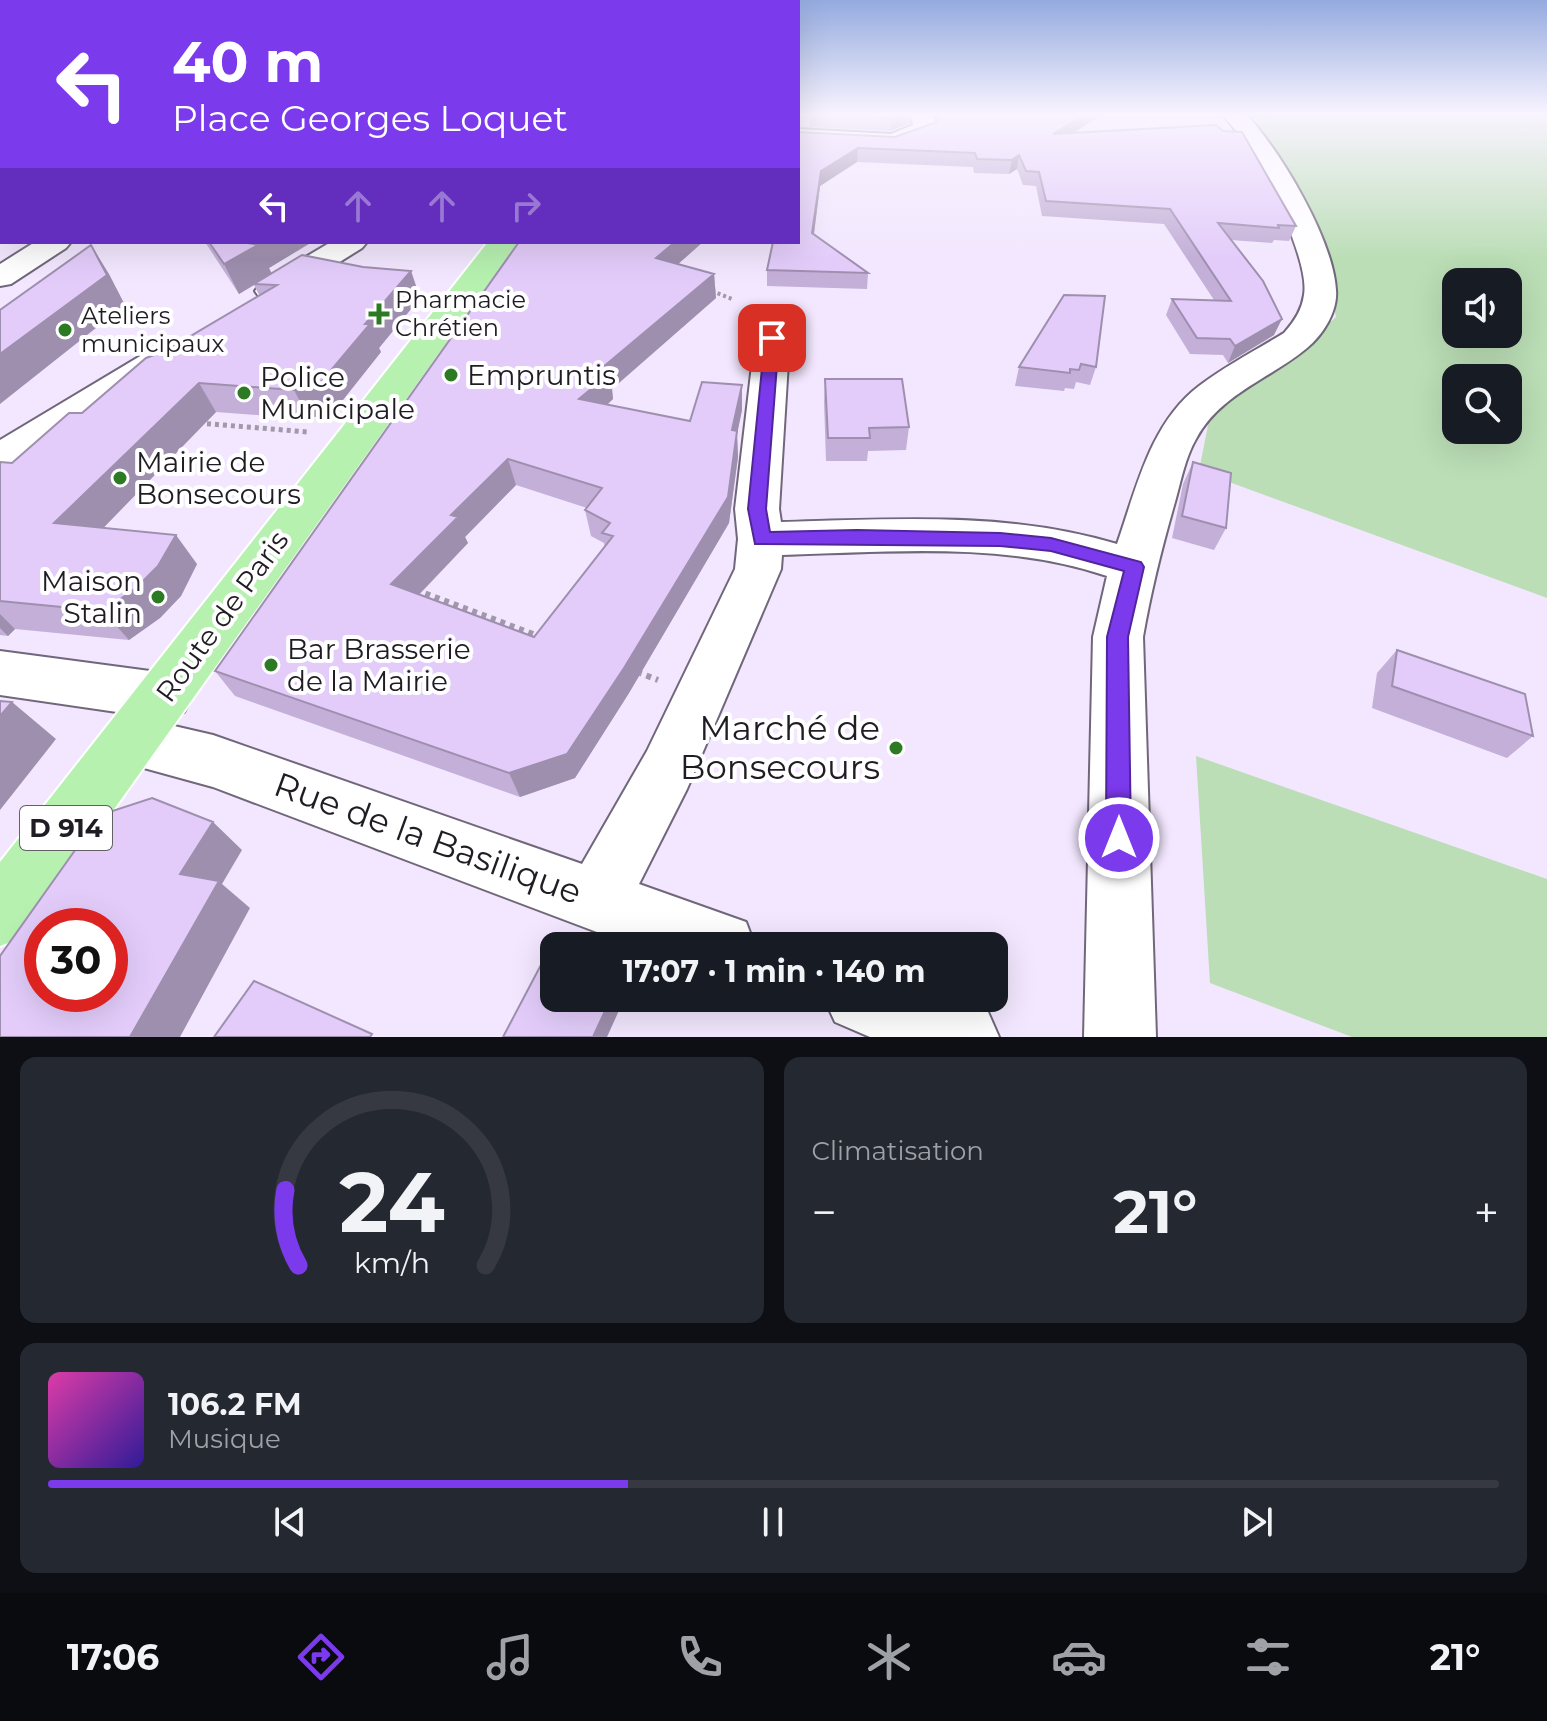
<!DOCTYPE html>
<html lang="fr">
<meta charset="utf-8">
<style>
body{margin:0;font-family:Montserrat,sans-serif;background:#242831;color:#f1f3f6;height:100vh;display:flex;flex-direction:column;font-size:30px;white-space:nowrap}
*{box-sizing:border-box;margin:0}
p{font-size:26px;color:#9ea1a6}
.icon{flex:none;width:44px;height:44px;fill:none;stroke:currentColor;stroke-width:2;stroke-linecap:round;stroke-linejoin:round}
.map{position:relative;height:1037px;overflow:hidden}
.side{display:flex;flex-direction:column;gap:20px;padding:20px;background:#0d0f14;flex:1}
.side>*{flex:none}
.banner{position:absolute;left:0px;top:0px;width:800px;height:244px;box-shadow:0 8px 32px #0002;background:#7c3aed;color:#fff;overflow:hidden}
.controls{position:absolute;left:1442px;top:268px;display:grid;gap:16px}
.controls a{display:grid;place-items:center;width:80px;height:80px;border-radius:16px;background:#171b24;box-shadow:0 8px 32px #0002;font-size:40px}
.speed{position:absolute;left:24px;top:908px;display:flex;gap:16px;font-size:40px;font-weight:700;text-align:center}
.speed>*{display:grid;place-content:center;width:104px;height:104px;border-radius:50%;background:#171b24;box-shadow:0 8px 32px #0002;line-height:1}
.speed .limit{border:12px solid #d22;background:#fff;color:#111}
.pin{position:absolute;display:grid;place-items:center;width:68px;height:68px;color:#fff;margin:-34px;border-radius:16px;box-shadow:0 4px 12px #0006}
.me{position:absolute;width:88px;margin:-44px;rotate:0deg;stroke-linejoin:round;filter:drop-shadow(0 0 6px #0008)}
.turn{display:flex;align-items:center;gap:28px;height:168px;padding:0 40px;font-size:36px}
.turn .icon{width:104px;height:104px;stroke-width:2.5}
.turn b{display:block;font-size:56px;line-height:68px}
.lanes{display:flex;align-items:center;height:76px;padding:0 40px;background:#0003;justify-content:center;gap:40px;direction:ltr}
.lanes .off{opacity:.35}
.big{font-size:60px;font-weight:700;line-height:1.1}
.side .tile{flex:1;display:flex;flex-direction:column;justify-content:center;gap:12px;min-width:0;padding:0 28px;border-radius:16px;background:#242831}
.side .dial{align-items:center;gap:0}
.dial svg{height:208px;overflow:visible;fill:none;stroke:#363941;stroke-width:7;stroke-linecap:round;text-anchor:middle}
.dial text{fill:#f1f3f6;stroke:none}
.song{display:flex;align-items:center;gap:24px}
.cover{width:96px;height:96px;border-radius:12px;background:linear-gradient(135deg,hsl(320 70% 55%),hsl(250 70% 35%))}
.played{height:8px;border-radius:4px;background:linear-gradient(90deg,#7c3aed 40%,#363941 40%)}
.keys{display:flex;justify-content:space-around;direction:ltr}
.heat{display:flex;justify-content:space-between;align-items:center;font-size:44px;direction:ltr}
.side .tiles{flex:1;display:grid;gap:20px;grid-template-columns:1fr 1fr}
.tile:last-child{grid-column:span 2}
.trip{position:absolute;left:540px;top:932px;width:468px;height:80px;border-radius:16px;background:#171b24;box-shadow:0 8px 32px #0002;font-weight:700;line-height:80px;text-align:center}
.tab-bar{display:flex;height:128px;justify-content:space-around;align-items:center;background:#090b0e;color:#9ea1a6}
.tab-bar .icon{width:56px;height:56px}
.tab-bar .current{color:#7c3aed}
.tab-bar b{font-size:36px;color:#f1f3f6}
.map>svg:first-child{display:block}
.green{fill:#bbdeb6;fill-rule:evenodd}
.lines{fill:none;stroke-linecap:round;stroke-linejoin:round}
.minor-casing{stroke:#71677b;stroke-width:4}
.major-casing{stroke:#fff;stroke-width:4}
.path-far2{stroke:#a199aa;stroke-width:4;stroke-dasharray:3 3;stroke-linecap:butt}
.path-far1{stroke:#a199aa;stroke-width:5;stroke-dasharray:4 4;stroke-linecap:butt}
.path{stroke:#a199aa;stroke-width:6;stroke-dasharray:5 5;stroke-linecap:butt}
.minor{fill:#fff;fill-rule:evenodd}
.major{fill:#b6f1b0;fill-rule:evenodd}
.wall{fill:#c3afd7;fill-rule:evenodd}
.shaded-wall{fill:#9f8faf}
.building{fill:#e3ccfa;stroke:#9f8faf;stroke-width:2;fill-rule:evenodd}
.route{fill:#7c3aed;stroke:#51269a;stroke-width:2}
.poi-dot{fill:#2c7b24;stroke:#fff;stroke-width:3}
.labels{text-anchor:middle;stroke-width:8;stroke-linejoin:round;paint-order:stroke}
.far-poi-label{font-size:24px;fill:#201c24;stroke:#fff;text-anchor:start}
.shield{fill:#fff;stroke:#636066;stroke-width:2}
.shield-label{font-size:26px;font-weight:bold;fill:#201c24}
.poi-label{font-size:28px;fill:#201c24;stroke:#fff;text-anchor:start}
.street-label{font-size:28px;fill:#201c24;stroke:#fff}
.near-poi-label{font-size:34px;fill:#201c24;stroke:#fff;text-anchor:end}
.near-street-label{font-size:34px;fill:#201c24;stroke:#fff}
</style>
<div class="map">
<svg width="1547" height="1037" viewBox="0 0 1547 1037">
<rect width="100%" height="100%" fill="#f2e7fe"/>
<!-- green -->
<path class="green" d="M 1241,114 L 1547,114 L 1547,598 L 1199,471 L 1210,415 L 1286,362 L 1336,317 L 1324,254 L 1286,163 ZM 1456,282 L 1508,282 L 1508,334 L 1456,334 ZM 1456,378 L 1508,378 L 1508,430 L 1456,430 Z
M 1196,756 L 1547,879 L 1547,1037 L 1352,1037 L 1210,983 Z"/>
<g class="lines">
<defs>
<path id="minor" d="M 911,114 L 933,114 L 937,128 L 933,133 L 894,148 L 798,143 L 798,129 L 891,134 L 913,125 Z
M 1223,114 L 1246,114 C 1281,152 1333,239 1336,290 C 1338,311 1323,335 1307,348 C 1270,379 1220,394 1196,439 C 1185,458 1181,481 1175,502 C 1162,547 1151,591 1143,637 L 1156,1037 L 1084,1037 L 1093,637 L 1107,576 C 1003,541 890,552 782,555 L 781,569 L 687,789 L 639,884 L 746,922 L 755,946 L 634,946 L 213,787 L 111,759 L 103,741 L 111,723 L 131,716 L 213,735 L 582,864 L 647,751 L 735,569 L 738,539 L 735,509 L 756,331 L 746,319 L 751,312 C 770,307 779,314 790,330 L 779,509 L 781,522 C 894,519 1008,511 1117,544 C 1136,490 1150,423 1199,386 C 1225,366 1256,350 1284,333 C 1294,322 1302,310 1304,295 C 1310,261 1263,167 1242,139 C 1236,130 1229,123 1223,114 Z
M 0,123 L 2,123 L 2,137 L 0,137 Z
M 35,242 L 71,242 L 66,248 L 11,284 L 0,286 L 0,264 Z
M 331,242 L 367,242 L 362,248 L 282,298 L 271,301 L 260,298 L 255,291 L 260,284 Z
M 155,352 L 168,355 L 173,363 L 168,371 L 14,467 L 0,471 L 0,440 L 142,355 Z
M 0,651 L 165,673 L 184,680 L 192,696 L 184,712 L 165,719 L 0,695 Z
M 824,998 L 954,998 L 988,1012 L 999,1037 L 870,1037 L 835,1022 Z"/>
<path id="major" d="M 488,242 L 518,242 L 23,937 L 0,946 L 0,862 Z"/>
</defs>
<!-- minor casing -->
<use href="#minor" class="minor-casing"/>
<!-- major casing -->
<use href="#major" class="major-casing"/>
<!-- path-far2 -->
<path class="path-far2" d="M 712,291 L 732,299"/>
<!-- path-far1 -->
<path class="path-far1" d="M 199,423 L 308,432"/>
<!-- path -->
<path class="path" d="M 416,590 L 541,637
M 637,672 L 658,680"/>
<!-- minor -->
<use href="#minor" class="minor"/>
<!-- major -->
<use href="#major" class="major"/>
</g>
<!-- wall -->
<path class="wall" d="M 810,114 L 911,114 L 910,123 L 890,131 L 810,127 Z
M 936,114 L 1103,114 L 1073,133 L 1296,226 L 1289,241 L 1274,240 L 1272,243 L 1231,240 L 1274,335 L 1228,363 L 1223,355 L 1190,354 L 1166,315 L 1172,299 L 1214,300 L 1164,224 L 1042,216 L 1036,186 L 1023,185 L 1017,169 L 1009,174 L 974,173 L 973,167 L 857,162 L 820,186 L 814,234 L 868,273 L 867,289 L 767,286 L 767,270 L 772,242 L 798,242 L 798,132 L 895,137 L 937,122 Z
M 205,242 L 312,242 L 269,268 L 271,273 L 363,267 L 411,271 L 420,298 L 379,348 L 381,352 L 335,410 L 309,419 L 216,412 L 103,528 L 197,564 L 181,596 L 160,618 L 129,640 L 15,629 L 8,636 L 0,635 L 0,462 L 12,463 L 82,413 L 165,351 L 259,295 L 254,285 L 239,294 Z
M 678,264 L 714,274 L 716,298 L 612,389 L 613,399 L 607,405 L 690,421 L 742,410 L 737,434 L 738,457 L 729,523 L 629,693 L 575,778 L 520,797 L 235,696 L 215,671 ZM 516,485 L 587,508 L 585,510 L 591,536 L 604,543 L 605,547 L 534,637 L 419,595 L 468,543 L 465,537 Z
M 1064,295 L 1096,367 L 1090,385 L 1076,382 L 1074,389 L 1065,388 L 1064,391 L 1015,386 L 1019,367 Z
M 825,379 L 909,427 L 906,450 L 868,451 L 867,461 L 826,461 L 824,402 Z
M 1193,462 L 1226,528 L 1214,550 L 1172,538 L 1183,484 Z
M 1397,650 L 1533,736 L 1507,758 L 1372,708 L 1377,673 Z"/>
<!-- shaded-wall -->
<path class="shaded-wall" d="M 901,114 L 911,114 L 910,123 L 890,131 L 892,118 Z
M 1086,114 L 1103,114 L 1050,148 L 1053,134 Z
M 858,148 L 857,162 L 820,186 L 812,248 L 812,233 L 821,171 Z
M 1019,155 L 1017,169 L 1009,174 L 1012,160 Z
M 250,242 L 312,242 L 269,268 L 272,274 L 239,294 L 224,264 Z
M 675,242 L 703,242 L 658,282 L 656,258 Z
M 91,245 L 109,274 L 125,305 L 0,404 L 0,354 Z
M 411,271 L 420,298 L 379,348 L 381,352 L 335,410 L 309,419 L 294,390 L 365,324 Z
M 714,274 L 716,298 L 612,389 L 613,399 L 584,425 L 579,399 L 597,372 Z
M 1282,319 L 1274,335 L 1228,363 L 1235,346 Z
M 199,383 L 216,412 L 79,553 L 54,523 Z
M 742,385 L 742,410 L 737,434 L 738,457 L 729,523 L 629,693 L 575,778 L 520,797 L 509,773 L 732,430 Z
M 508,459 L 516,485 L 465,537 L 468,543 L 404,610 L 391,584 L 451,515 Z
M 176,535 L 197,564 L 181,596 L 160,618 L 129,640 L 103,611 Z
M 0,614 L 15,629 L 8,636 L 0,628 Z
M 12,702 L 56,739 L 0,810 L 0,715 Z
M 213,822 L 242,850 L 222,884 L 250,908 L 180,1037 L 130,1037 L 180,874 Z
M 611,998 L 618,998 L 621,1006 L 607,1037 L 593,1037 Z"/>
<!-- building -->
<path class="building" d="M 823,114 L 901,114 L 892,118 Z
M 942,114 L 1086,114 L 1053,134 L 1216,125 L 1223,131 L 1242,132 L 1296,226 L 1278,225 L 1279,228 L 1218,223 L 1263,281 L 1282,319 L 1235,346 L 1230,339 L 1197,338 L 1172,299 L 1231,301 L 1170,209 L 1046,201 L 1039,172 L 1026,171 L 1019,155 L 1012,160 L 977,159 L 975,153 L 858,148 L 821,171 L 812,233 L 868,273 L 767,270 L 773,242 L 798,242 L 798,132 L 895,137 L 937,122 Z
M 209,242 L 250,242 L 248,243 L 258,245 L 224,264 Z
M 519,242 L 675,242 L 656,258 L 714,274 L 597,372 L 609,374 L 579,399 L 690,421 L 702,382 L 742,385 L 732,430 L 737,431 L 728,497 L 624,668 L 567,754 L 509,773 L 215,671 ZM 508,459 L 602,488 L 585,510 L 610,523 L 602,533 L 613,536 L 534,637 L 391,584 L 458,517 L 451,515 Z
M 91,245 L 107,275 L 0,354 L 0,310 Z
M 302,255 L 363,267 L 411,271 L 365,324 L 370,324 L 322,381 L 294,390 L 199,383 L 54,523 L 176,535 L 158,566 L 136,588 L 103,611 L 0,601 L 0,462 L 12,463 L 69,413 L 82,413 L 146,358 L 165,351 L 277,285 L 254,284 Z
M 1064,295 L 1105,296 L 1096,367 L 1081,364 L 1079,370 L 1070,369 L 1070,373 L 1019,367 Z
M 825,379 L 902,379 L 909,427 L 869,428 L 870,438 L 828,438 Z
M 1193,462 L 1231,473 L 1226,528 L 1182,516 Z
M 1397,650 L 1525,694 L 1533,736 L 1392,686 Z
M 0,701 L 12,702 L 0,716 Z
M 152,798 L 213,822 L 180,874 L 219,881 L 130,1037 L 0,1037 L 0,956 L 100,815 ZM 42,926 L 110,926 L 110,994 L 42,994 Z
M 543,961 L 554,966 L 554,998 L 611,998 L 593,1037 L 503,1037 Z
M 254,981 L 372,1034 L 370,1037 L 214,1037 Z"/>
<!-- sky -->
<linearGradient id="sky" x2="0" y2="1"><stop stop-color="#94aadf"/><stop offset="0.44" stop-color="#f9f4ff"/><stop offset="1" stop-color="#f9f4ff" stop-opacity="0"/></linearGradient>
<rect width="1547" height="259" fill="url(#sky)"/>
<!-- route -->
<path class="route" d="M 772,334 L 779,338 L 766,509 L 770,532 L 857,530 L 1000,533 L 1051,538 L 1141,562 L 1144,567 L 1128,637 L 1131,838 L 1128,846 L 1119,850 L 1110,846 L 1106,838 L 1107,637 L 1124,571 L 1051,551 L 1000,546 L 755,544 L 748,509 L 765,338 Z"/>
<!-- markers -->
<g class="poi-dot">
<path d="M375 302h8v8h8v8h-8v8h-8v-8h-8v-8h8z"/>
<circle cx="65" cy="330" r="8"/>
<circle cx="451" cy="375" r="8"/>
<circle cx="244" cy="393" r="8"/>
<circle cx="120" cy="478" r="8"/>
<circle cx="158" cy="597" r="8"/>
<circle cx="271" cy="665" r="8"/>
<circle cx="896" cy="748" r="8"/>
</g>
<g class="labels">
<!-- far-poi labels -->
<g class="far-poi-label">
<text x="395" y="308">Pharmacie<tspan x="395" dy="28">Chrétien</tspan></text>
<text x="81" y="324">Ateliers<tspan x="81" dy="28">municipaux</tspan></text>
</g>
<!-- shield labels -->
<rect class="shield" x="20" y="806" width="92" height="44" rx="6"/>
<g class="shield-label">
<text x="66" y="837">D 914</text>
</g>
<!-- poi labels -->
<g class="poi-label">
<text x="467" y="385">Empruntis</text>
<text x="260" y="387">Police<tspan x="260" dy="32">Municipale</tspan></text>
<text x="136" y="472">Mairie de<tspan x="136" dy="32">Bonsecours</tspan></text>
<text x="142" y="591" text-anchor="end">Maison<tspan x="142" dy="32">Stalin</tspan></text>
<text x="287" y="659">Bar Brasserie<tspan x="287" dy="32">de la Mairie</tspan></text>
</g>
<!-- street labels -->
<g class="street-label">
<text transform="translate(222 616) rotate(-54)" y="10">Route de Paris</text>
</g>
<!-- near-poi labels -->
<g class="near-poi-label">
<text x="880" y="740">Marché de<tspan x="880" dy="39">Bonsecours</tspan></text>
</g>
<!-- near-street labels -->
<g class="near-street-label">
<text transform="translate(428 838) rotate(20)" y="12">Rue de la Basilique</text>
</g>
</g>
</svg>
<div class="controls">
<a><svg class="icon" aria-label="sound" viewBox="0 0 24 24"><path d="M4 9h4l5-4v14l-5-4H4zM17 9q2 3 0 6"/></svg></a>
<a><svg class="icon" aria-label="search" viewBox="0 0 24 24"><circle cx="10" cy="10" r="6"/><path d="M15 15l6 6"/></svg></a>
</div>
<div class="speed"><div class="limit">30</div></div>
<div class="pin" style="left:772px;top:338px;background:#d93025"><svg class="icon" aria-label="arrive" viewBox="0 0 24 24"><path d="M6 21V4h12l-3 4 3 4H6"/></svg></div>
<svg class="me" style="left:1119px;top:838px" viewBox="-20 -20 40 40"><circle r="17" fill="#7c3aed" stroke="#fff" stroke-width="3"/><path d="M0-11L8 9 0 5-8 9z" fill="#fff"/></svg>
<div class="trip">17:07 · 1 min · 140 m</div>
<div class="banner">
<div class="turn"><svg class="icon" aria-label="left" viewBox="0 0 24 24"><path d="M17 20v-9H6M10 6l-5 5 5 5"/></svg><div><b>40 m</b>Place Georges Loquet</div></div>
<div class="lanes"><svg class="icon" aria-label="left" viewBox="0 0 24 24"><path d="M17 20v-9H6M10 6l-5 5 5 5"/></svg><svg class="icon off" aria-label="ahead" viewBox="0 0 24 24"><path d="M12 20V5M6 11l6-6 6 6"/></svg><svg class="icon off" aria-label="ahead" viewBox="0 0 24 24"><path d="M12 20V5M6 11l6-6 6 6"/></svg><svg class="icon off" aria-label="right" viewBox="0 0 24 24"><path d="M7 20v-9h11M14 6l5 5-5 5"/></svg></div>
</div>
</div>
<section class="side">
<div class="tiles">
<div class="tile dial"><svg viewBox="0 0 100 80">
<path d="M14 69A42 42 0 1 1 86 69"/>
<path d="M14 69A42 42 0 0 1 9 40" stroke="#7c3aed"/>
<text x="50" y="56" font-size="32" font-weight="700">24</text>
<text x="50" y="72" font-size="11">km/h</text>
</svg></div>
<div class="tile"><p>Climatisation</p>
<div class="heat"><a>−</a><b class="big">21°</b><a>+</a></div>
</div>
<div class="tile">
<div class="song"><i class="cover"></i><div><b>106.2 FM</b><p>Musique</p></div></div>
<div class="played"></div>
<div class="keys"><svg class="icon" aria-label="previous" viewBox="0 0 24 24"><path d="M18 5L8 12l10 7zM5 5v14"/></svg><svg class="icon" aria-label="pause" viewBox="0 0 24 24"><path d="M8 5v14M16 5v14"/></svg><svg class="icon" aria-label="next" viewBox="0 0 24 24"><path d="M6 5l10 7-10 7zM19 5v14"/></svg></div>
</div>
</div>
</section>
<nav class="tab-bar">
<b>17:06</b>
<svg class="icon current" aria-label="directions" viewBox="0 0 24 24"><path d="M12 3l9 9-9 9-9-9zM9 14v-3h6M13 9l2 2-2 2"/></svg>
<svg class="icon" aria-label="music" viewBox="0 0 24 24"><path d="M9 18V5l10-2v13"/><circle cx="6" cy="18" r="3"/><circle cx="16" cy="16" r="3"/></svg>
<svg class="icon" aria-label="phone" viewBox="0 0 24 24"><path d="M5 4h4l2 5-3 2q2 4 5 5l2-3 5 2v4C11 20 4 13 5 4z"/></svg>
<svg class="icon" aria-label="climate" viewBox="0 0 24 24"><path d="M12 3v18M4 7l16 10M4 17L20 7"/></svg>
<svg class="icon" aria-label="car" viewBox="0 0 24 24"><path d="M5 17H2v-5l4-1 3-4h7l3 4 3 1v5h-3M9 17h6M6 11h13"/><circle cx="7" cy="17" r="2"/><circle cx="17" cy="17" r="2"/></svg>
<svg class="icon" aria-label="filters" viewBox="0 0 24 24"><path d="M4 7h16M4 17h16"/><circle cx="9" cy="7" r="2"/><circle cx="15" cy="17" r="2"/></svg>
<b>21°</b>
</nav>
